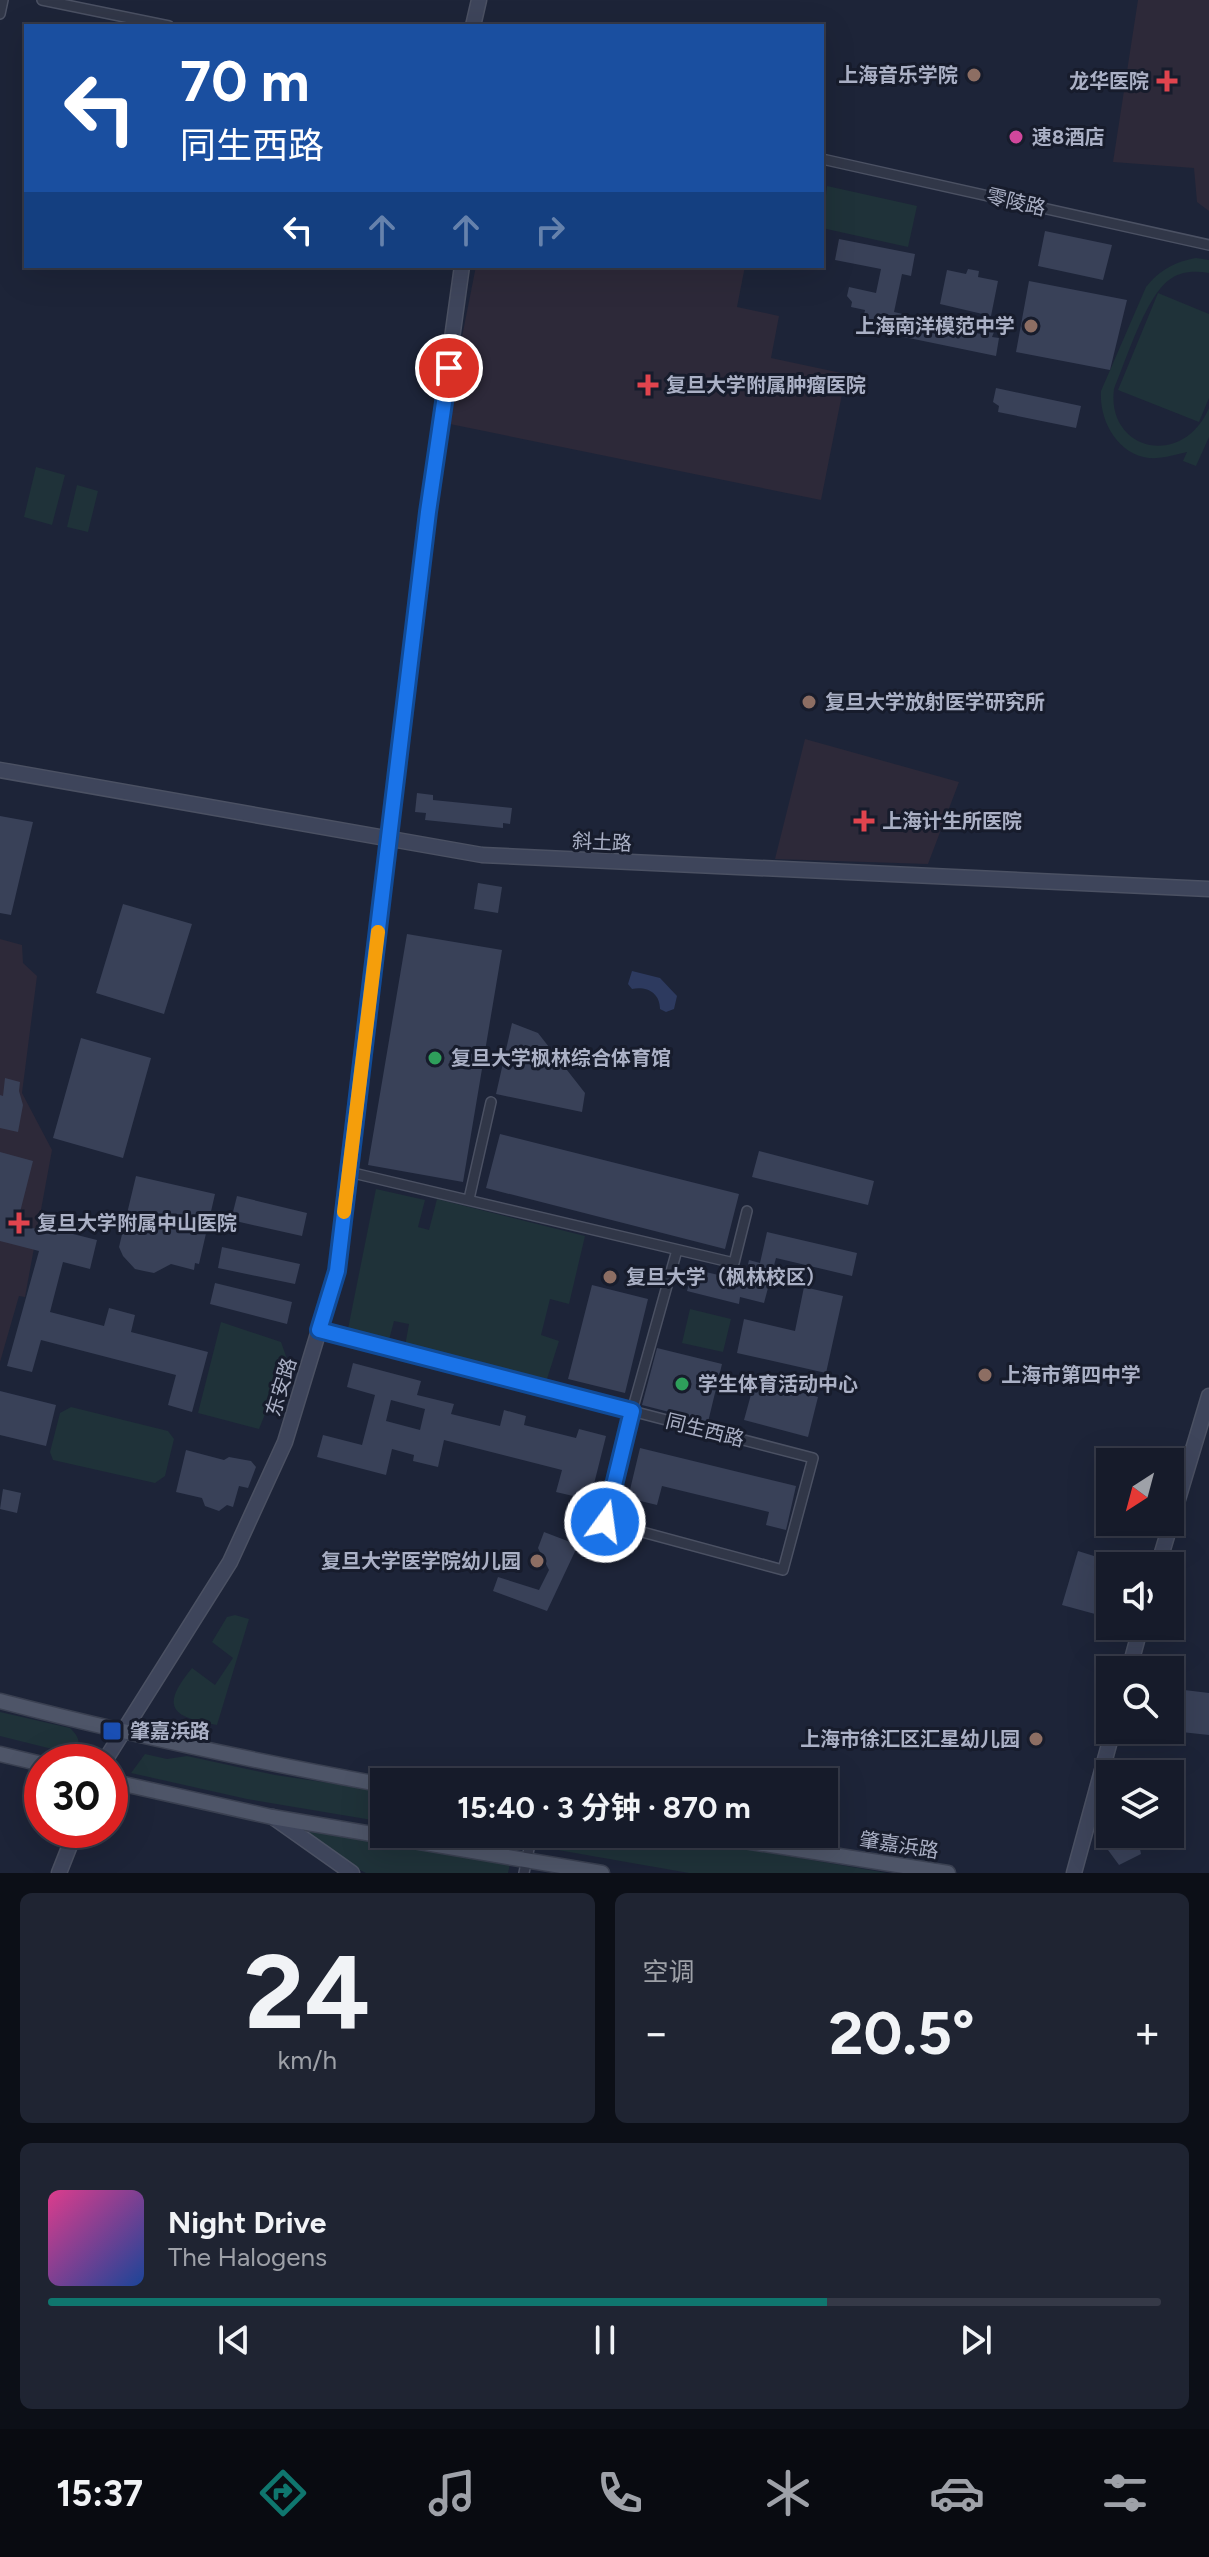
<!DOCTYPE html>
<html lang="zh">
<meta charset="utf-8">
<style>
body{margin:0;font-family:Figtree,"Noto Sans SC",sans-serif;background:#1f2432;color:#f1f3f6;height:100vh;display:flex;flex-direction:column;font-size:30px;white-space:nowrap}
*{box-sizing:border-box;margin:0}
p{font-size:26px;color:#9ea1a8}
.icon{flex:none;width:44px;height:44px;fill:none;stroke:currentColor;stroke-width:2;stroke-linecap:round;stroke-linejoin:round}
.map{position:relative;height:1873px;overflow:hidden}
.sheet{display:flex;flex-direction:column;gap:20px;padding:20px;background:#0c0f17;flex:1}
.sheet>*{flex:none}
.hud{position:absolute;left:24px;top:24px;width:800px;height:244px;border-radius:0px;box-shadow:0 8px 32px #0002,0 0 0 2px #353947;background:#1a4fa0;color:#fff;overflow:hidden}
.needle{width:52px;rotate:216deg}
.controls{position:absolute;left:1096px;top:1448px;display:grid;gap:16px}
.controls a{display:grid;place-items:center;width:88px;height:88px;border-radius:0px;background:#161b2a;box-shadow:0 8px 32px #0002,0 0 0 2px #353947;font-size:40px}
.speed{position:absolute;left:24px;top:1744px;display:flex;gap:16px;font-size:40px;font-weight:700;text-align:center}
.speed>*{display:grid;place-content:center;width:104px;height:104px;border-radius:50%;background:#161b2a;box-shadow:0 8px 32px #0002,0 0 0 2px #353947;line-height:1}
.speed .limit{border:12px solid #d22;background:#fff;color:#111}
.pin{position:absolute;display:grid;place-items:center;width:68px;height:68px;color:#fff;margin:-34px;border:4px solid #fff;border-radius:50%;box-shadow:0 2px 8px #0007}
.me{position:absolute;width:88px;margin:-44px;rotate:14deg;stroke-linejoin:round;filter:drop-shadow(0 0 6px #0008)}
.turn{display:flex;align-items:center;gap:28px;height:168px;padding:0 24px;font-size:36px}
.turn .icon{width:104px;height:104px;stroke-width:2.5}
.turn b{display:block;font-size:56px;line-height:68px}
.lanes{display:flex;align-items:center;height:76px;padding:0 24px;background:#0003;justify-content:center;gap:40px;direction:ltr}
.lanes .off{opacity:.35}
.big{font-size:60px;font-weight:700;line-height:1.1}
.sheet .widget{flex:1;display:flex;flex-direction:column;justify-content:center;gap:12px;min-width:0;padding:0 28px;border-radius:12px;background:#1f2432}
.sheet .dial{align-items:center;gap:0}
.dial b{font-size:104px;line-height:1}
.song{display:flex;align-items:center;gap:24px}
.cover{width:96px;height:96px;border-radius:12px;background:linear-gradient(135deg,hsl(330 70% 55%),hsl(220 70% 35%))}
.played{height:8px;border-radius:4px;background:linear-gradient(90deg,#0f766e 70%,#353947 70%)}
.keys{display:flex;justify-content:space-around;direction:ltr}
.heat{display:flex;justify-content:space-between;align-items:center;font-size:44px;direction:ltr}
.sheet .tiles{flex:1;display:grid;gap:20px;grid-template-columns:1fr 1fr}
.widget:last-child{grid-column:span 2}
.trip{position:absolute;left:370px;top:1768px;width:468px;height:80px;border-radius:0px;background:#161b2a;box-shadow:0 8px 32px #0002,0 0 0 2px #353947;font-weight:700;line-height:80px;text-align:center}
.tab-bar{display:flex;height:128px;justify-content:space-around;align-items:center;background:#090b11;color:#9ea1a8}
.tab-bar .icon{width:56px;height:56px}
.tab-bar .active{color:#0f766e}
.tab-bar b{font-size:36px;color:#f1f3f6}
.map>svg:first-child{display:block}
.medical{fill:#2d2939}
.green{fill:#1f3239}
.water{fill:#2d3a5f}
.building{fill:#394158;fill-rule:evenodd}
.lines{fill:none;stroke-linecap:round;stroke-linejoin:round}
.street-casing{stroke:#4b5163;stroke-width:12}
.secondary-casing{stroke:#4b5163;stroke-width:17}
.primary-casing{stroke:#3a4051;stroke-width:17}
.street{stroke:#313748;stroke-width:9}
.secondary{stroke:#3e455b;stroke-width:14}
.primary{stroke:#4e5568;stroke-width:14}
.route-casing{stroke:#114b97;stroke-width:20}
.route{stroke:#1a73e8;stroke-width:14}
.slow{stroke:#f59e0b;stroke-width:14}
.education-dot{fill:#8d6e63;stroke:#171c2c;stroke-width:3}
.health-dot{fill:#e0444e;stroke:#171c2c;stroke-width:3}
.hotel-dot{fill:#d1479c;stroke:#171c2c;stroke-width:3}
.leisure-dot{fill:#2e9e5b;stroke:#171c2c;stroke-width:3}
.transit-dot{fill:#1a4fb4;stroke:#171c2c;stroke-width:3}
.labels{text-anchor:middle;stroke-width:6;stroke-linejoin:round;paint-order:stroke}
.poi-label{font-size:20px;font-weight:bold;fill:#aab0c5;stroke:#171c2c;text-anchor:start}
.street-label{font-size:20px;fill:#aab0c5;stroke:#171c2c}
</style>
<div class="map">
<svg width="1209" height="1873" viewBox="0 0 1209 1873">
<rect width="100%" height="100%" fill="#1d2438"/>
<!-- medical -->
<path class="medical" d="M 1138,0 L 1209,0 L 1209,211 L 1197,202 L 1194,168 L 1113,162 Z
M 476,266 L 745,266 L 737,307 L 779,316 L 771,358 L 846,374 L 821,500 L 445,423 Z
M 805,739 L 959,782 L 928,864 L 775,859 Z
M 0,939 L 22,945 L 23,963 L 37,976 L 22,1093 L 52,1150 L 25,1297 L 19,1296 L 0,1362 Z"/>
<!-- green -->
<path class="green" d="M 827,186 L 917,206 L 908,247 L 822,228 Z
M 1196,258 L 1209,260 L 1209,273 C 1196,271 1183,271 1172,278 C 1147,292 1126,361 1114,389 C 1106,450 1182,470 1209,408 L 1209,437 L 1196,466 L 1183,461 L 1187,452 C 1175,455 1161,459 1149,458 C 1117,454 1099,420 1101,391 L 1146,287 C 1160,270 1174,262 1196,258 Z
M 1158,293 L 1209,314 L 1209,398 L 1199,422 L 1118,390 Z
M 36,467 L 65,475 L 52,525 L 24,517 Z
M 77,485 L 98,491 L 88,532 L 67,527 Z
M 376,1189 L 425,1200 L 418,1227 L 429,1230 L 437,1199 L 585,1236 L 569,1304 L 550,1299 L 541,1335 L 559,1341 L 547,1379 L 405,1346 L 409,1324 L 394,1321 L 389,1340 L 348,1329 Z
M 690,1309 L 731,1319 L 723,1352 L 682,1343 Z
M 221,1322 L 281,1342 L 287,1359 L 259,1429 L 198,1413 Z
M 71,1407 L 168,1431 L 174,1439 L 165,1476 L 155,1483 L 53,1460 L 50,1452 L 60,1413 Z
M 235,1615 L 249,1619 L 217,1725 C 171,1717 160,1707 192,1668 L 215,1685 L 233,1658 L 212,1642 L 227,1617 Z
M 0,1712 L 70,1728 C 78,1736 81,1741 77,1753 L 68,1753 L 0,1736 Z
M 145,1754 L 167,1759 L 187,1756 L 275,1775 L 384,1791 L 384,1822 L 247,1799 L 131,1773 Z
M 294,1826 L 510,1864 L 508,1873 L 366,1873 L 340,1860 Z
M 546,1834 L 659,1834 L 887,1873 L 689,1873 L 558,1850 L 546,1842 Z"/>
<!-- water -->
<path class="water" d="M 632,971 L 660,978 L 677,996 L 674,1009 L 666,1012 L 660,1009 C 660,993 647,986 632,989 L 628,984 Z"/>
<!-- building -->
<path class="building" d="M 1045,231 L 1112,245 L 1103,280 L 1038,266 Z
M 839,239 L 915,254 L 911,276 L 902,274 L 894,312 L 916,317 L 915,321 L 932,324 L 933,320 L 943,322 L 943,327 L 981,334 L 982,330 L 994,332 L 992,337 L 999,338 L 996,356 L 904,337 L 906,329 L 863,320 L 865,310 L 851,307 L 852,302 L 847,296 L 849,287 L 876,293 L 881,269 L 835,260 Z
M 968,269 L 979,271 L 978,277 L 998,281 L 991,316 L 940,304 L 947,270 L 966,274 Z
M 1029,281 L 1127,300 L 1110,370 L 1016,352 Z
M 996,388 L 1081,406 L 1076,428 L 998,412 L 999,406 L 993,402 Z
M 417,793 L 433,795 L 433,800 L 512,808 L 510,824 L 503,823 L 503,828 L 425,820 L 426,813 L 415,812 Z
M 0,816 L 33,822 L 11,915 L 0,913 Z
M 478,883 L 502,887 L 498,913 L 474,909 Z
M 123,904 L 192,924 L 164,1014 L 96,993 Z
M 407,934 L 502,950 L 463,1182 L 368,1165 Z
M 512,1023 L 538,1033 L 585,1093 L 582,1112 L 496,1094 Z
M 81,1038 L 151,1058 L 123,1158 L 53,1138 Z
M 5,1078 L 20,1082 L 19,1091 L 23,1105 L 18,1132 L 0,1128 L 0,1095 L 3,1096 Z
M 500,1134 L 739,1194 L 725,1249 L 486,1188 Z
M 759,1151 L 874,1181 L 868,1205 L 752,1177 Z
M 0,1152 L 33,1161 L 17,1224 L 44,1231 L 45,1227 L 97,1240 L 90,1269 L 63,1262 L 50,1312 L 104,1326 L 109,1308 L 135,1315 L 131,1332 L 208,1352 L 192,1412 L 168,1405 L 176,1375 L 41,1340 L 32,1372 L 7,1366 L 39,1251 L 0,1241 Z
M 136,1176 L 215,1194 L 199,1264 L 195,1263 L 194,1270 L 171,1264 L 154,1273 L 144,1271 L 135,1269 L 123,1256 L 119,1247 Z
M 237,1196 L 307,1213 L 302,1236 L 231,1220 Z
M 767,1232 L 857,1253 L 852,1276 L 776,1258 L 764,1303 L 740,1297 L 739,1304 L 687,1291 L 693,1269 L 744,1281 L 749,1260 L 760,1263 Z
M 222,1247 L 300,1264 L 295,1284 L 218,1268 Z
M 215,1283 L 292,1302 L 287,1324 L 210,1304 Z
M 592,1285 L 648,1299 L 625,1393 L 568,1379 Z
M 804,1287 L 843,1296 L 826,1373 L 737,1353 L 744,1319 L 795,1331 Z
M 657,1348 L 722,1364 L 708,1422 L 642,1405 Z
M 353,1363 L 421,1381 L 417,1395 L 454,1404 L 451,1414 L 500,1426 L 504,1410 L 526,1416 L 524,1425 L 576,1438 L 579,1429 L 606,1436 L 590,1500 L 556,1492 L 562,1470 L 444,1440 L 438,1467 L 413,1461 L 414,1455 L 392,1449 L 386,1475 L 317,1457 L 323,1435 L 362,1445 L 375,1395 L 347,1387 ZM 391,1400 L 425,1409 L 420,1430 L 386,1421 Z
M 755,1380 L 818,1397 L 808,1437 L 744,1420 Z
M 0,1391 L 56,1405 L 46,1446 L 0,1435 Z
M 640,1448 L 796,1486 L 786,1530 L 766,1525 L 769,1512 L 662,1486 L 657,1505 L 628,1498 Z
M 186,1450 L 224,1460 L 229,1457 L 251,1461 L 256,1467 L 248,1488 L 239,1486 L 233,1507 L 227,1505 L 219,1511 L 205,1506 L 202,1498 L 176,1492 Z
M 3,1489 L 21,1493 L 17,1513 L 0,1509 Z
M 544,1532 L 578,1545 L 547,1611 L 493,1591 L 498,1577 L 539,1590 L 549,1570 L 538,1548 Z
M 1078,1551 L 1110,1561 L 1110,1605 L 1106,1617 L 1062,1605 Z
M 1176,1689 L 1209,1693 L 1209,1735 L 1172,1731 Z
M 1115,1834 L 1137,1834 L 1141,1854 L 1119,1865 L 1108,1850 Z"/>
<g class="lines">
<defs>
<path id="street" d="M 42,0 L 169,26
M 0,14 L 3,0
M 822,159 L 1209,245
M 349,1172 L 734,1263 L 747,1211
M 469,1199 L 491,1102
M 319,1330 L 813,1458 L 783,1570 L 605,1522 L 632,1411 L 677,1250
M 524,1873 L 532,1834"/>
<path id="secondary" d="M 473,26 L 479,0
M 0,770 L 482,855 L 1209,889
M 1158,1566 L 1209,1396
M 1129,1670 L 1141,1626
M 104,1762 L 230,1562 L 285,1442 L 337,1271 L 428,512 L 462,266
M 273,1817 L 352,1873
M 59,1873 L 76,1830
M 1074,1873 L 1113,1730"/>
<path id="primary" d="M 0,1701 C 127,1734 255,1761 384,1785
M 0,1754 L 42,1764
M 110,1781 L 272,1817 L 602,1873
M 700,1834 L 948,1873"/>
</defs>
<!-- street casing -->
<use href="#street" class="street-casing"/>
<!-- secondary casing -->
<use href="#secondary" class="secondary-casing"/>
<!-- primary casing -->
<use href="#primary" class="primary-casing"/>
<!-- street -->
<use href="#street" class="street"/>
<!-- secondary -->
<use href="#secondary" class="secondary"/>
<!-- primary -->
<use href="#primary" class="primary"/>
</g>
<g class="lines">
<defs>
<path id="route" d="M 449,368 L 428,512 L 337,1271 L 319,1330 L 632,1411 L 605,1522"/>
</defs>
<!-- route casing -->
<use href="#route" class="route-casing"/>
<!-- route -->
<use href="#route" class="route"/>
<!-- slow -->
<path class="slow" d="M 344,1212 L 378,932"/>
</g>
<!-- markers -->
<g class="education-dot">
<circle cx="974" cy="75" r="8"/>
<circle cx="1031" cy="326" r="8"/>
<circle cx="809" cy="702" r="8"/>
<circle cx="610" cy="1277" r="8"/>
<circle cx="985" cy="1375" r="8"/>
<circle cx="537" cy="1561" r="8"/>
<circle cx="1036" cy="1739" r="8"/>
</g>
<g class="health-dot">
<path d="M1163 69h8v8h8v8h-8v8h-8v-8h-8v-8h8z"/>
<path d="M644 373h8v8h8v8h-8v8h-8v-8h-8v-8h8z"/>
<path d="M860 809h8v8h8v8h-8v8h-8v-8h-8v-8h8z"/>
<path d="M15 1211h8v8h8v8h-8v8h-8v-8h-8v-8h8z"/>
</g>
<circle class="hotel-dot" cx="1016" cy="137" r="8"/>
<g class="leisure-dot">
<circle cx="435" cy="1058" r="8"/>
<circle cx="682" cy="1384" r="8"/>
</g>
<rect class="transit-dot" x="102" y="1721" width="20" height="20" rx="4"/>
<g class="labels">
<!-- poi labels -->
<g class="poi-label">
<text x="958" y="82" text-anchor="end">上海音乐学院</text>
<text x="1149" y="88" text-anchor="end">龙华医院</text>
<text x="1032" y="144">速8酒店</text>
<text x="1015" y="333" text-anchor="end">上海南洋模范中学</text>
<text x="666" y="392">复旦大学附属肿瘤医院</text>
<text x="825" y="709">复旦大学放射医学研究所</text>
<text x="882" y="828">上海计生所医院</text>
<text x="451" y="1065">复旦大学枫林综合体育馆</text>
<text x="37" y="1230">复旦大学附属中山医院</text>
<text x="626" y="1284">复旦大学（枫林校区）</text>
<text x="1001" y="1382">上海市第四中学</text>
<text x="698" y="1391">学生体育活动中心</text>
<text x="521" y="1568" text-anchor="end">复旦大学医学院幼儿园</text>
<text x="130" y="1738">肇嘉浜路</text>
<text x="1020" y="1746" text-anchor="end">上海市徐汇区汇星幼儿园</text>
</g>
<!-- street labels -->
<g class="street-label">
<text transform="translate(1016 202) rotate(13)" y="7">零陵路</text>
<text transform="translate(602 842) rotate(3)" y="7">斜土路</text>
<text transform="translate(281 1387) rotate(-73)" y="7">东安路</text>
<text transform="translate(705 1430) rotate(14)" y="7">同生西路</text>
<text transform="translate(899 1845) rotate(9)" y="7">肇嘉浜路</text>
</g>
</g>
</svg>
<div class="controls">
<a><svg class="needle" viewBox="-14 -14 28 28"><path d="M0-13l5 13h-10z" fill="#e53935"/><path d="M0 13l5-13h-10z" fill="#9ea1a8"/></svg></a>
<a><svg class="icon" aria-label="sound" viewBox="0 0 24 24"><path d="M4 9h4l5-4v14l-5-4H4zM17 9q2 3 0 6"/></svg></a>
<a><svg class="icon" aria-label="search" viewBox="0 0 24 24"><circle cx="10" cy="10" r="6"/><path d="M15 15l6 6"/></svg></a>
<a><svg class="icon" aria-label="layers" viewBox="0 0 24 24"><path d="M12 4l9 5-9 5-9-5zM3 14l9 5 9-5"/></svg></a>
</div>
<div class="speed"><div class="limit">30</div></div>
<div class="pin" style="left:449px;top:368px;background:#d93025"><svg class="icon" aria-label="arrive" viewBox="0 0 24 24"><path d="M6 21V4h12l-3 4 3 4H6"/></svg></div>
<svg class="me" style="left:605px;top:1522px" viewBox="-20 -20 40 40"><circle r="17" fill="#1a73e8" stroke="#fff" stroke-width="3"/><path d="M0-11L8 9 0 5-8 9z" fill="#fff"/></svg>
<div class="trip">15:40 · 3 分钟 · 870 m</div>
<div class="hud">
<div class="turn"><svg class="icon" aria-label="left" viewBox="0 0 24 24"><path d="M17 20v-9H6M10 6l-5 5 5 5"/></svg><div><b>70 m</b>同生西路</div></div>
<div class="lanes"><svg class="icon" aria-label="left" viewBox="0 0 24 24"><path d="M17 20v-9H6M10 6l-5 5 5 5"/></svg><svg class="icon off" aria-label="ahead" viewBox="0 0 24 24"><path d="M12 20V5M6 11l6-6 6 6"/></svg><svg class="icon off" aria-label="ahead" viewBox="0 0 24 24"><path d="M12 20V5M6 11l6-6 6 6"/></svg><svg class="icon off" aria-label="right" viewBox="0 0 24 24"><path d="M7 20v-9h11M14 6l5 5-5 5"/></svg></div>
</div>
</div>
<section class="sheet">
<div class="tiles">
<div class="widget dial"><b>24</b><p>km/h</p></div>
<div class="widget"><p>空调</p>
<div class="heat"><a>−</a><b class="big">20.5°</b><a>+</a></div>
</div>
<div class="widget">
<div class="song"><i class="cover"></i><div><b>Night Drive</b><p>The Halogens</p></div></div>
<div class="played"></div>
<div class="keys"><svg class="icon" aria-label="previous" viewBox="0 0 24 24"><path d="M18 5L8 12l10 7zM5 5v14"/></svg><svg class="icon" aria-label="pause" viewBox="0 0 24 24"><path d="M8 5v14M16 5v14"/></svg><svg class="icon" aria-label="next" viewBox="0 0 24 24"><path d="M6 5l10 7-10 7zM19 5v14"/></svg></div>
</div>
</div>
</section>
<nav class="tab-bar">
<b>15:37</b>
<svg class="icon active" aria-label="directions" viewBox="0 0 24 24"><path d="M12 3l9 9-9 9-9-9zM9 14v-3h6M13 9l2 2-2 2"/></svg>
<svg class="icon" aria-label="music" viewBox="0 0 24 24"><path d="M9 18V5l10-2v13"/><circle cx="6" cy="18" r="3"/><circle cx="16" cy="16" r="3"/></svg>
<svg class="icon" aria-label="phone" viewBox="0 0 24 24"><path d="M5 4h4l2 5-3 2q2 4 5 5l2-3 5 2v4C11 20 4 13 5 4z"/></svg>
<svg class="icon" aria-label="climate" viewBox="0 0 24 24"><path d="M12 3v18M4 7l16 10M4 17L20 7"/></svg>
<svg class="icon" aria-label="car" viewBox="0 0 24 24"><path d="M5 17H2v-5l4-1 3-4h7l3 4 3 1v5h-3M9 17h6M6 11h13"/><circle cx="7" cy="17" r="2"/><circle cx="17" cy="17" r="2"/></svg>
<svg class="icon" aria-label="filters" viewBox="0 0 24 24"><path d="M4 7h16M4 17h16"/><circle cx="9" cy="7" r="2"/><circle cx="15" cy="17" r="2"/></svg>
</nav>
